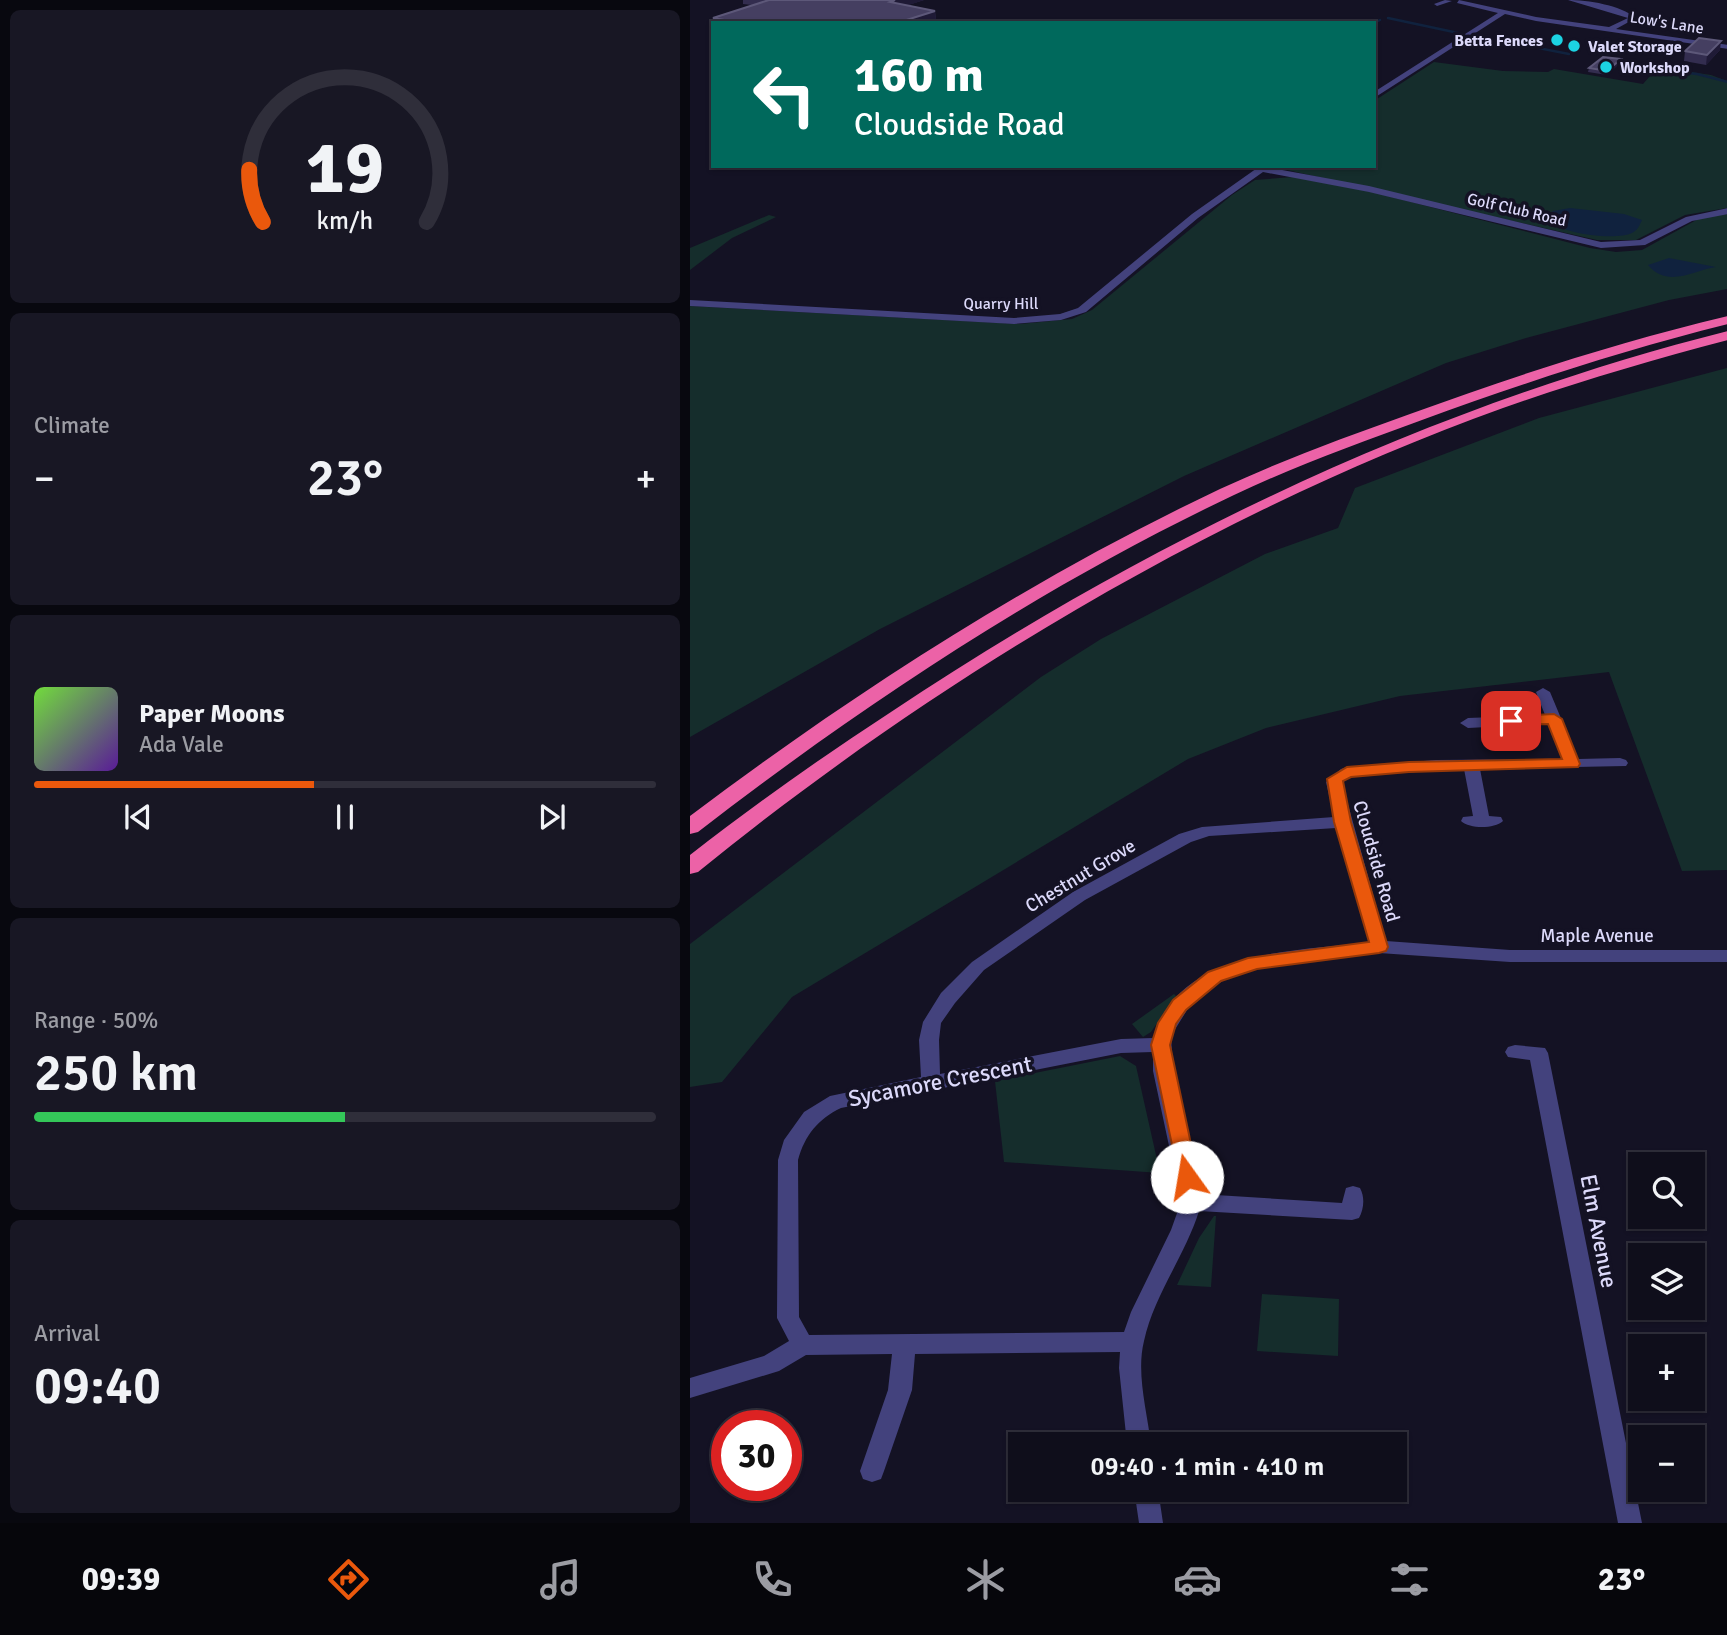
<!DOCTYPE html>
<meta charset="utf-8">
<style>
body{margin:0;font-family:Signika,sans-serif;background:#181724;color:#f1f3f6;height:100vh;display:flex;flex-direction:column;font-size:26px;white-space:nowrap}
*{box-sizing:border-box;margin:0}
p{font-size:23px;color:#9b9ca3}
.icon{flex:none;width:38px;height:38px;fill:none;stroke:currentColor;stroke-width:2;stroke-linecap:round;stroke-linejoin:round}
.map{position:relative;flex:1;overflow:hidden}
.panel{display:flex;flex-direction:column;gap:10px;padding:10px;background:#08080f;width:690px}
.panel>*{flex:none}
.banner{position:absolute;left:21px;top:21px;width:665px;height:147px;border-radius:0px;box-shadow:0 2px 5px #0004,0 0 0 2px #2f2e3a;background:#00695c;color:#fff;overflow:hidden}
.controls{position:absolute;left:938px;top:1152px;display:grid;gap:14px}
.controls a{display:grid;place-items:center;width:77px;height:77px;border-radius:0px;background:#0f0e1b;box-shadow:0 2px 5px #0004,0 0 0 2px #2f2e3a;font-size:35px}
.speed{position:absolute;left:21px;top:1410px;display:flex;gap:14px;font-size:35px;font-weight:700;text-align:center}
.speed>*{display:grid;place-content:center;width:91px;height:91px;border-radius:50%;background:#0f0e1b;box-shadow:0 2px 5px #0004,0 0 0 2px #2f2e3a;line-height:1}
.speed .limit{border:10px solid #d22;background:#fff;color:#111}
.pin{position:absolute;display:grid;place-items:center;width:60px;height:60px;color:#fff;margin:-30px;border-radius:14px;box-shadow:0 4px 10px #0006}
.me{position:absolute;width:77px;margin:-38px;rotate:347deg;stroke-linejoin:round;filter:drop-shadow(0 0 5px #0008)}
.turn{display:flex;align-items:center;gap:24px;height:147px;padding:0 28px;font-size:32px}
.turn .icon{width:91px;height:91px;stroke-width:2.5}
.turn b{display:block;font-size:49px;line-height:60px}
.big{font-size:52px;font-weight:600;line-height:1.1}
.panel .tile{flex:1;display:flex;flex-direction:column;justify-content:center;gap:10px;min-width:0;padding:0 24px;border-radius:10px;background:#181724}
.panel .dial{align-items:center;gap:0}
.dial svg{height:182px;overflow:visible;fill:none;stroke:#2f2e3a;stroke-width:7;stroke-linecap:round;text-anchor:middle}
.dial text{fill:#f1f3f6;stroke:none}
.song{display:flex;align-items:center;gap:21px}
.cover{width:84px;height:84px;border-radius:10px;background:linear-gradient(135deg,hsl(100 70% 55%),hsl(270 70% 35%))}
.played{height:7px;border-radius:4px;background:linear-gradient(90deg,#ea580c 45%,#2f2e3a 45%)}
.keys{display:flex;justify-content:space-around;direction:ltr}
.heat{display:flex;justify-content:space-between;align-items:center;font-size:38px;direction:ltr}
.charge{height:10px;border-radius:5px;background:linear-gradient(90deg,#34c759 50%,#2f2e3a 0)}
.trip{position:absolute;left:318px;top:1432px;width:399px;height:70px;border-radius:0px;background:#0f0e1b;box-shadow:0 2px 5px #0004,0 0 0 2px #2f2e3a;font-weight:600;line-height:70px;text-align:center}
.dock{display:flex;height:112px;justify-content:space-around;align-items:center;background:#06060b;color:#9b9ca3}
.dock .icon{width:49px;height:49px}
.dock .selected{color:#ea580c}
.dock b{font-size:32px;color:#f1f3f6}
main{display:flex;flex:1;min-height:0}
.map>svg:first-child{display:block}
.green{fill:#152d2c}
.water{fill:#10223e}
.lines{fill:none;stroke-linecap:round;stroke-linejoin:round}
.stream{stroke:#10223e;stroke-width:2.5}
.minor{fill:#43427d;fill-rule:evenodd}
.highway{fill:#ec62a7;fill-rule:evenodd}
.wall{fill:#332d4f}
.shaded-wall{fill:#1f1a36}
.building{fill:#453f61;stroke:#5d5879;stroke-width:2}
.route{fill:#ea580c;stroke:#983908;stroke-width:2}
.poi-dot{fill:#1cd3e3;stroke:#141224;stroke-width:2.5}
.labels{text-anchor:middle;stroke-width:7;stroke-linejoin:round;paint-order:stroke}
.far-street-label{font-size:16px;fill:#dcd9fa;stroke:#141224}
.far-poi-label{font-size:16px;font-weight:bold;fill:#dcd9fa;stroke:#141224;text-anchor:start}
.street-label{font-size:19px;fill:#dcd9fa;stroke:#141224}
.near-street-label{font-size:23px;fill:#dcd9fa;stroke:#141224}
</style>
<main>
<section class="panel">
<div class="tile dial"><svg viewBox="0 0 100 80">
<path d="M14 69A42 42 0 1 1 86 69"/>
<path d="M14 69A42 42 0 0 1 8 46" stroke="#ea580c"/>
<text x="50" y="56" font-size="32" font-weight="700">19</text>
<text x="50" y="72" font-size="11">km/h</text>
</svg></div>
<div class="tile"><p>Climate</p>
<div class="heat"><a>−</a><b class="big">23°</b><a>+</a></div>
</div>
<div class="tile">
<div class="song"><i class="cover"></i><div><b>Paper Moons</b><p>Ada Vale</p></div></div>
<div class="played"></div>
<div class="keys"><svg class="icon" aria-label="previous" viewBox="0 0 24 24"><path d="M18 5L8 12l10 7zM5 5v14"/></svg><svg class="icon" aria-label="pause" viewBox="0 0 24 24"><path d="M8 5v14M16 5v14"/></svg><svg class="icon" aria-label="next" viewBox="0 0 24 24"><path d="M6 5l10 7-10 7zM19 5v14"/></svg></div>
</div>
<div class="tile"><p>Range · 50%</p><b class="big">250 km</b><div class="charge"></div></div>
<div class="tile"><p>Arrival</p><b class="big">09:40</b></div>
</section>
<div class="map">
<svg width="1038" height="1523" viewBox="0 0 1038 1523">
<rect width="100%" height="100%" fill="#141224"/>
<!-- green -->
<path class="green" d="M 744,62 L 813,71 L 858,72 L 864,69 L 953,84 L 968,67 L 1021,75 L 1037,81 L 1037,208 L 995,215 L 946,240 L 907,240 L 584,167 L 684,166 L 684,101 Z
M 603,177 L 682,192 L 900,248 L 926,252 L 952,250 L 1010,218 L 1037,214 L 1037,289 L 979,300 L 836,338 L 756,363 L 494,476 L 190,629 L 0,737 L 0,306 L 330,324 L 382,319 L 402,310 L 542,195 L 565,180 Z
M 79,215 L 86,217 L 42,238 L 0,270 L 0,248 Z
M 1037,368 L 1037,870 L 992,871 L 919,672 L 710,696 L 576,728 L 498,759 L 102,997 L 32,1082 L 0,1087 L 0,944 L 351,677 L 411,639 L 575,554 L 648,528 L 665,488 L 849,418 Z
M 484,994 L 486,996 L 461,1032 L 453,1037 L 442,1024 Z
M 430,1056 L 446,1066 L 470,1173 L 314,1162 L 305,1081 Z
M 524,1216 L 526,1216 L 521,1287 L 487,1285 L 509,1238 Z
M 572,1294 L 649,1299 L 648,1356 L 567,1351 Z"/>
<!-- water -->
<path class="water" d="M 880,208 L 934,214 L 952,220 C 949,226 948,230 942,233 C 926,241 865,234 857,217 L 863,211 Z
M 979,258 L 1026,267 C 1004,270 978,289 958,265 Z"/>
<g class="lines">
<!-- stream -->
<path class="stream" d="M 698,18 L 773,34
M 684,23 L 690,20
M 787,36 L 879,54
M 972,70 L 1007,74 L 1038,82"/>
<!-- minor -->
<path class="minor" d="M 755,0 L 762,1 L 747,6 L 744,4 Z
M 769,0 L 846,17 L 919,27 L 938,18 L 878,0 C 898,0 930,5 946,18 L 926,29 L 1038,45 L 1038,49 L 846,21 L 815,14 L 684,98 L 684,92 L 808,13 L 767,3 Z
M 570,166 L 679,186 L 911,242 L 950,240 L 996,217 L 1038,208 L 1038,214 L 1002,221 L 955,245 L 911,248 L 679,192 L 573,172 L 508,218 L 396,312 L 371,320 L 324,324 L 0,306 L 0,300 L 324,318 L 370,314 L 388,308 L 502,214 Z
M 853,688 L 860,692 L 888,759 L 930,758 L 936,760 L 938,763 L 936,766 L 790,769 L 799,816 L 811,817 L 813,821 C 804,829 780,829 771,821 L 773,817 L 783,816 L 774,769 L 661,776 L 652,783 L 696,941 L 820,950 L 1038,950 L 1038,962 L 820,962 L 689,953 L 565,969 L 543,975 L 519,989 L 497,1010 L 481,1036 L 483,1071 L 510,1194 L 652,1203 L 656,1188 L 663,1186 L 670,1188 C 675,1197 674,1209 669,1218 L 662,1220 L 509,1211 C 495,1256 464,1295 454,1341 C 446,1373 457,1411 461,1444 L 437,1444 L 429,1368 L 430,1352 L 225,1354 L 222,1390 L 194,1471 L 191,1479 L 182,1482 L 173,1479 L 170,1471 L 198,1390 L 202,1354 L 116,1355 L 89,1371 L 0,1398 L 0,1378 L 74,1356 L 99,1341 L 87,1318 L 88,1160 L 94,1140 L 114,1112 L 140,1096 L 231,1077 L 229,1040 L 233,1022 L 251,993 L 282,962 L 383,892 L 489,834 L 512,827 L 644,817 L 636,782 L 651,769 L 657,767 L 746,760 L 872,759 L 858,724 L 778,728 L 770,723 L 778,718 L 855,715 L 846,692 ZM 646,828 L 679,942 C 604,952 489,949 463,1038 L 431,1039 L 250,1074 L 249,1040 L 251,1023 L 265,1003 L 294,970 L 395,900 L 501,842 L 519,836 ZM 463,1052 L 463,1071 L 491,1202 L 481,1230 L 441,1312 L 434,1332 L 119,1335 L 109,1317 L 108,1160 C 115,1135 128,1119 151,1108 L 431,1053 Z
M 825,1045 L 855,1048 L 858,1053 L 952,1523 L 928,1523 L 840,1060 L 818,1057 L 815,1052 L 818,1047 Z
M 444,1489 L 468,1489 L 473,1523 L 449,1523 Z"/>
<!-- highway -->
<path class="highway" d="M 1038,316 L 1038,324 C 934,350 833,383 732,420 C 669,443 605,466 544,495 C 352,586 175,703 8,832 L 0,834 L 0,816 C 166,691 342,578 530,489 C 592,460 656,437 720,414 C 824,376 929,342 1038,316 Z
M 1038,331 L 1038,340 C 962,360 887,382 813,408 C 526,511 244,680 8,872 L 0,874 L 0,855 C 65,804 132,757 201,712 C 459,540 737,407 1038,331 Z"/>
</g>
<!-- wall -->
<path class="wall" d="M 53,0 L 234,0 L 218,5 L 245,11 L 246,20 L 236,23 L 24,23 L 23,18 L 62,5 L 53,4 Z
M 1030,50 L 1016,65 L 994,61 L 995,51 Z
M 930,63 L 917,75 L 898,72 L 899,68 Z"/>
<!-- shaded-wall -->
<path class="shaded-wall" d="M 205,0 L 234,0 L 201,11 L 200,2 Z
M 245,11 L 246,20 L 236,23 L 207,23 Z
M 1031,41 L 1030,50 L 1016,65 L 1017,55 Z
M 931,59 L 930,63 L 917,75 L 917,71 Z"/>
<!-- building -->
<path class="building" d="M 78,0 L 205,0 L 200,2 L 245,11 L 207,23 L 43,23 L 45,22 L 23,18 L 79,0 Z
M 1009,38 L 1031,41 L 1017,55 L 995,51 Z
M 913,57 L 931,59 L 917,71 L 899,68 Z"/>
<!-- route -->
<path class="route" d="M 864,714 L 872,719 L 890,764 L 888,767 L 719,772 L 661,777 L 653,781 L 661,822 L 698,947 L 696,951 L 689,953 L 567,969 L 531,981 L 496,1010 L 486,1024 L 480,1045 L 508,1177 L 505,1183 L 497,1186 L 490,1183 L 461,1045 L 468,1023 L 483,1000 L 518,972 L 558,958 L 679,942 L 644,822 L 637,779 L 657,767 L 719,762 L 872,759 L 858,724 L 821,725 L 813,721 L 821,716 Z"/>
<!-- markers -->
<g class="poi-dot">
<circle cx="867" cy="40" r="7"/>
<circle cx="884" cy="46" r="7"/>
<circle cx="916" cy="67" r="7"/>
</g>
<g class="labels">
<!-- far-street labels -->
<g class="far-street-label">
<text transform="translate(977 22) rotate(9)" y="6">Low's Lane</text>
<text transform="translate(827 209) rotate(13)" y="6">Golf Club Road</text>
<text x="311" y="309">Quarry Hill</text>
</g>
<!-- far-poi labels -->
<g class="far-poi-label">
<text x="853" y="46" text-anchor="end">Betta Fences</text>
<text x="898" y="52">Valet Storage</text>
<text x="930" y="73">Workshop</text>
</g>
<!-- street labels -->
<g class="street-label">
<text transform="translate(687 861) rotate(74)" y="7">Cloudside Road</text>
<text transform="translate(390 875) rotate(-31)" y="7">Chestnut Grove</text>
<text x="907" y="942">Maple Avenue</text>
</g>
<!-- near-street labels -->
<g class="near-street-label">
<text transform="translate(250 1081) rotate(-11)" y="8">Sycamore Crescent</text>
<text transform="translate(909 1231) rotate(79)" y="8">Elm Avenue</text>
</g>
</g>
</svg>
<div class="controls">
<a><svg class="icon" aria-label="search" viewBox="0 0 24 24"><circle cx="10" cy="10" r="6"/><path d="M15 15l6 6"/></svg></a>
<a><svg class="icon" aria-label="layers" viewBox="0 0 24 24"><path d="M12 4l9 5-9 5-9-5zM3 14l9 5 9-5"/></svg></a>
<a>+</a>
<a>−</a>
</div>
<div class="speed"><div class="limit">30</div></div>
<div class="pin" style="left:821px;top:721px;background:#d93025"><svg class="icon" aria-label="arrive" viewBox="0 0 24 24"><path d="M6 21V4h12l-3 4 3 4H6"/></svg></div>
<svg class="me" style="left:497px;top:1177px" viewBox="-20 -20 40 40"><circle r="19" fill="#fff"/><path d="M0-13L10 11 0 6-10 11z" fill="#ea580c"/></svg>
<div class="trip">09:40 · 1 min · 410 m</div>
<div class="banner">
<div class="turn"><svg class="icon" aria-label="left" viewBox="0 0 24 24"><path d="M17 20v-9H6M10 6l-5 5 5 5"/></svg><div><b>160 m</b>Cloudside Road</div></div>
</div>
</div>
</main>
<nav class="dock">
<b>09:39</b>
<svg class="icon selected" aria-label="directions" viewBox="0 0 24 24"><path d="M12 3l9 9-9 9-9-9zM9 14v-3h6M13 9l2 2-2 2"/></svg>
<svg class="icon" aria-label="music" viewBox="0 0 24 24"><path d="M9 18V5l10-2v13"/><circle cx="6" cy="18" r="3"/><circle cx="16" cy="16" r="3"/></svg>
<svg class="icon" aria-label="phone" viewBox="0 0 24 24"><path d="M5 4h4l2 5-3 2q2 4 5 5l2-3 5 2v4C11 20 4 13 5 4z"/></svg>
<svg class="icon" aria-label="climate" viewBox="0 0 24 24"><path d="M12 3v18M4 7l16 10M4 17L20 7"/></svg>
<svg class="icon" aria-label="car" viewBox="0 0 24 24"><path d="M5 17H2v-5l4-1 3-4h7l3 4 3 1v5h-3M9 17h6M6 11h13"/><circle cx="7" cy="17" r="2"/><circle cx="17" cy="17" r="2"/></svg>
<svg class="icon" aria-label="filters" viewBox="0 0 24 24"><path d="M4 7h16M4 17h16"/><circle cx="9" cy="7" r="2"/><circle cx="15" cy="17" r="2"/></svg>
<b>23°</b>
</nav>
